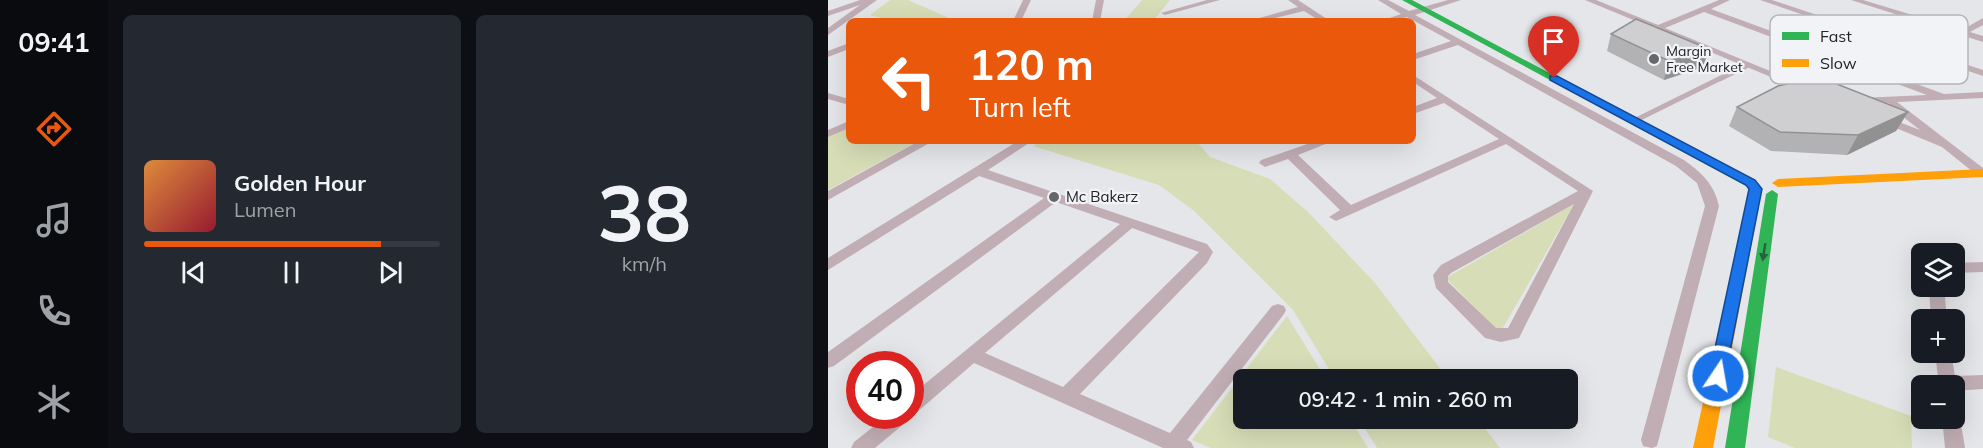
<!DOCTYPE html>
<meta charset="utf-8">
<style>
body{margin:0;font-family:Mulish,sans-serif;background:#242831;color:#f1f3f6;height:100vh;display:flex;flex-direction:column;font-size:22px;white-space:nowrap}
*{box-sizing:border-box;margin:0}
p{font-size:20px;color:#9ea1a6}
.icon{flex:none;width:33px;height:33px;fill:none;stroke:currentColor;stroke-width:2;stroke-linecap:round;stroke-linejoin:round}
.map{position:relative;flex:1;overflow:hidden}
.details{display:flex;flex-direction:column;gap:15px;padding:15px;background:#0d0f14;width:720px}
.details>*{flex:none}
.hud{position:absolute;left:18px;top:18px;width:570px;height:126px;border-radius:9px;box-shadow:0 6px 24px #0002;background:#ea580c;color:#fff;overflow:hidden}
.tools{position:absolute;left:1083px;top:243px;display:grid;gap:12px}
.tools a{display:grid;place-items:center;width:54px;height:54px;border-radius:9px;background:#171b24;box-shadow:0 6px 24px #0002;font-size:30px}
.speed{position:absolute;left:18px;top:351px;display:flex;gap:12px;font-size:30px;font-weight:700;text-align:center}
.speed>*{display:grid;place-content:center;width:78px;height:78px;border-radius:50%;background:#171b24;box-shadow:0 6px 24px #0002;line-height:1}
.speed .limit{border:9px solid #d22;background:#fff;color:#111}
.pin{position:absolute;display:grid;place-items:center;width:51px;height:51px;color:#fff;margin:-62px -26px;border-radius:50% 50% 50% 0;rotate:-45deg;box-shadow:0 0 6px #0007}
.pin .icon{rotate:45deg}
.me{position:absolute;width:66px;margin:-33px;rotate:12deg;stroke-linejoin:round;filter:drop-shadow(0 0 4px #0008)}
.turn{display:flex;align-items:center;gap:21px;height:126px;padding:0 24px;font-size:27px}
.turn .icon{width:78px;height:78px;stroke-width:2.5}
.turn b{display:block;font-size:42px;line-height:51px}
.details .card{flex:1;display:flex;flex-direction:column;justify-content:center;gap:9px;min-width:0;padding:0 21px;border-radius:9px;background:#242831}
.details .dial{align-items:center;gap:0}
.dial b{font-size:78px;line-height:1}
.song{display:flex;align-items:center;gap:18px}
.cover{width:72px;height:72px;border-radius:9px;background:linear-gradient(135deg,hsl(30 70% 55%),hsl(350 70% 35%))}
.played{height:6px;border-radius:3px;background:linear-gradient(90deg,#ea580c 80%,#363941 80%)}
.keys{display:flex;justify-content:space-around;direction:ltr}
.details .tiles{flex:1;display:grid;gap:15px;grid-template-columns:repeat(2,1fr)}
.trip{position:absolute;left:405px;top:369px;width:345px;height:60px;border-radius:9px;background:#171b24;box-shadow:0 6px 24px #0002;font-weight:600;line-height:60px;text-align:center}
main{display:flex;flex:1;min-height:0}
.menu{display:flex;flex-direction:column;width:108px;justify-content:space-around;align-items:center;background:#090b0e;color:#9ea1a6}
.menu .icon{width:42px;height:42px}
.menu .on{color:#ea580c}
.menu b{font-size:27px;color:#f1f3f6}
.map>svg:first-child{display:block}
.green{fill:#d7ddb6}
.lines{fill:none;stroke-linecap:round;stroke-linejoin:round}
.lane-far1{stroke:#c1aeb4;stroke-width:4.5}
.lane{stroke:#c1aeb4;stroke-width:5}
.street{fill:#c1aeb4;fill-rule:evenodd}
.fast{fill:#30b455;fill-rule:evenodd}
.slow{fill:#ff9f0a;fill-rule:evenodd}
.wall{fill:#b2b2b4}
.shaded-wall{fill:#919192}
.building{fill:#cfcfd1;stroke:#919192;stroke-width:1.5}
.oneway{fill:#28643b}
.route{fill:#1a73e8;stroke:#114b97;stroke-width:1.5}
.poi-dot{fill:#66676a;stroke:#f1f3f7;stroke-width:2}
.labels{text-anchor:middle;stroke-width:4.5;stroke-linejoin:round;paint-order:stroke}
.far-poi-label{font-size:14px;fill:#222325;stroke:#f1f3f7;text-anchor:start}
.poi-label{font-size:15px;fill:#222325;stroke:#f1f3f7;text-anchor:start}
.key{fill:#f1f3f7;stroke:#b3b5b8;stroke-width:1.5}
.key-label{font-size:16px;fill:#222325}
</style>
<main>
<nav class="menu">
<b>09:41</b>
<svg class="icon on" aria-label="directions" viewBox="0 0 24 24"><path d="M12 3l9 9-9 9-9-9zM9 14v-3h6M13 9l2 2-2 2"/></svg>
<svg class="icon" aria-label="music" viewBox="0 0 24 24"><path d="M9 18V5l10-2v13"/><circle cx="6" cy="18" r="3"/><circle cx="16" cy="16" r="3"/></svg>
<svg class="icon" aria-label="phone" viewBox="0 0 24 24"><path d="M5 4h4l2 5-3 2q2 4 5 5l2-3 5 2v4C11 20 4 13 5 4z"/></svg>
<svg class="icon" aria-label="climate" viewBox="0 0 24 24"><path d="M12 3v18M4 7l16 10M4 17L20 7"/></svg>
</nav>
<section class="details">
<div class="tiles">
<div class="card">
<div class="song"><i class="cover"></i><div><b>Golden Hour</b><p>Lumen</p></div></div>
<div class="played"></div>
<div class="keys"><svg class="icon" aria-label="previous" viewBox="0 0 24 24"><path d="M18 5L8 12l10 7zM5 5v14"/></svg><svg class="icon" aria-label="pause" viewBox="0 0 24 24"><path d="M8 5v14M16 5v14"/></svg><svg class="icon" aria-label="next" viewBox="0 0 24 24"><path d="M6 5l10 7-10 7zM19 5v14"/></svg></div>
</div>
<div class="card dial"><b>38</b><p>km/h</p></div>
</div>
</section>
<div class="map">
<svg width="1155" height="448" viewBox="0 0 1155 448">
<rect width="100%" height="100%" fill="#e5e6e9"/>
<!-- green -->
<path class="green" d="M 62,0 L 80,0 L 128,21 L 65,21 L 42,15 Z
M 314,0 L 342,0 L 325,21 L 296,21 Z
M 21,127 L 21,141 L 90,141 L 0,190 L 0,137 Z
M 215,141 L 368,141 L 382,157 L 442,179 L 480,212 L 547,283 L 620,379 L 507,379 L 465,310 L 365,210 L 331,185 L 205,146 Z
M 746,204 L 672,333 L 618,278 Z
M 459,316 L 498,379 L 416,380 L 416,418 L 522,419 L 540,448 L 383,448 L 364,440 Z
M 948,367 L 1083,416 L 1084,448 L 967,448 L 940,437 Z
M 531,419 L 650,419 L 672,448 L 549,448 Z"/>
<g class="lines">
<!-- lane-far1 -->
<path class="lane-far1" d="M 892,79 L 921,65"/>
<!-- lane -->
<path class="lane" d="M 806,121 L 895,77"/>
<!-- street -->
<path class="street" d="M 32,0 L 49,0 L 0,35 L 0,28 L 32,5 L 0,16 L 0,11 Z
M 195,0 L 203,0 L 193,21 L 185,21 Z
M 268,0 L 276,0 L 272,21 L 264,21 Z
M 379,0 L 392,0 L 337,15 L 333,13 Z
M 460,0 L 470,0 L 502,21 L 492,21 L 476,11 L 435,21 L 421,21 L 470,7 Z
M 550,0 L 560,0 L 581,11 L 620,0 L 633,0 L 587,15 L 856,160 C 874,173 886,184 891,206 L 829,446 L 824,448 L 815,446 L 813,440 L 877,206 L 869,183 L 848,166 L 630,45 L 585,60 L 585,54 L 623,41 L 579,17 L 566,21 L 553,21 L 573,14 Z
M 757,0 L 768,0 L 830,25 L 891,0 L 902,0 L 883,9 L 1116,94 L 1155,92 L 1155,98 L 1069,102 L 1155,168 L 1155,176 L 1150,176 L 1114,147 L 1051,121 L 1050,119 L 1055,116 L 1092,130 L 1061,106 L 1061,103 L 1032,104 L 1027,101 L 1032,98 L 1099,95 L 876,12 L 837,28 L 986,89 L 985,91 L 977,91 Z
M 932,0 L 944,0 L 1155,70 L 1155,76 Z
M 1023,0 L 1035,0 L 1134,30 L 1155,18 L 1155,25 L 1142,32 L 1155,36 L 1155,42 Z
M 21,43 L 21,49 L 0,57 L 0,51 Z
M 585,75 L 765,191 L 691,338 L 673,342 L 657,338 L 608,288 L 605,275 L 613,265 L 750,191 L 678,144 L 508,221 L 501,217 L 512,210 L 460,159 L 437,167 L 431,163 L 433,160 L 488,141 L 505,141 L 470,155 L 523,205 L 671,139 L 616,103 L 585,114 L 585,107 L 609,98 L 585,82 ZM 746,204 L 680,328 L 668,328 L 620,282 L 620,276 L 623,273 Z
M 0,93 L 21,99 L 21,105 L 0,99 Z
M 21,121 L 21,128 L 0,137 L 0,130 Z
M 91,141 L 105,141 L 0,200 L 0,191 Z
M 190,141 L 204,141 L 160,170 L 379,244 L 385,252 L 379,263 L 252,394 L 342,433 L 444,306 L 450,304 L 456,306 L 458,310 L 456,314 L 359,440 L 363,442 L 366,448 L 335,448 L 146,363 L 88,413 L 82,415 L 82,396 L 292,224 L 228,202 L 6,366 L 0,368 L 0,352 L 216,198 L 151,176 L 0,270 L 0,258 ZM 304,228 L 371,252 L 235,387 L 157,353 Z
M 1155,262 L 1155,272 L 1126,273 L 1126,263 Z
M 1101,286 L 1116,286 L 1119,320 L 1103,320 Z
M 1107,352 L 1123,352 L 1127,376 L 1155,375 L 1155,389 L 1126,391 L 1126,386 L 1111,386 Z
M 1126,411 L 1132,418 L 1137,448 L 1117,448 L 1114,418 L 1126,418 Z
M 59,416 L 81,416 L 78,422 L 47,448 L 23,448 L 26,442 Z"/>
<!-- fast -->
<path class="fast" d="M 574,0 L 584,0 L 928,183 L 926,186 L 918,186 Z
M 944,190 L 950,194 L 917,448 L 897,448 L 938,194 Z"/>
<!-- slow -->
<path class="slow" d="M 1155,169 L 1155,177 L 950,187 L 944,183 L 950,179 Z
M 928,185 L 934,189 L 885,448 L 865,448 L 922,189 Z"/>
</g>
<!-- wall -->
<path class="wall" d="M 783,34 L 881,49 L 875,67 L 836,80 L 779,51 Z
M 909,107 L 1080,112 L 1068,131 L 1019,155 L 943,151 L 901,126 Z"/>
<!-- shaded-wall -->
<path class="shaded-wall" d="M 881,49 L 875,67 L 836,80 L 841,61 Z
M 1080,112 L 1068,131 L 1019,155 L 1030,135 Z"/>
<!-- building -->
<path class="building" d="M 808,19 L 881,49 L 841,61 L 783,34 Z
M 991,77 L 1080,112 L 1030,135 L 952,132 L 909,107 L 950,86 Z"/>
<!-- one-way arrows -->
<defs><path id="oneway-solid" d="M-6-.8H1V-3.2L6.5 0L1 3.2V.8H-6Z" transform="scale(1.5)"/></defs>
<use class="oneway" href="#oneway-solid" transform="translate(936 252) rotate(99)"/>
<!-- route -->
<path class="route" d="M 722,76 L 729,76 L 927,180 L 934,189 L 896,382 L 890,384 L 883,382 L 881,376 L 921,189 L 918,185 L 722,80 Z"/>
<!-- markers -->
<g class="poi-dot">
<circle cx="826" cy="59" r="6"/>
<circle cx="226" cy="197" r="6"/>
</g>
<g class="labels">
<!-- far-poi labels -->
<g class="far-poi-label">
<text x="838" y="56">Margin<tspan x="838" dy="16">Free Market</tspan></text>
</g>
<!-- poi labels -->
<g class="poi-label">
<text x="238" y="202">Mc Bakerz</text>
</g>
</g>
<!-- legend -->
<rect x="942" y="15" width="198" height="69" rx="9" class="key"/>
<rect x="954" y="32" width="27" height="8" fill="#30b455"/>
<rect x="954" y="59" width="27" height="8" fill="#ff9f0a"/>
<g class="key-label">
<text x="992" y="42">Fast</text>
<text x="992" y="69">Slow</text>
</g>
</svg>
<div class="tools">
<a><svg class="icon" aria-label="layers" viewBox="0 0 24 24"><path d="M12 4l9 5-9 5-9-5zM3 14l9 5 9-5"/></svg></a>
<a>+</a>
<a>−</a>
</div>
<div class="speed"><div class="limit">40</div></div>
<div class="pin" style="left:726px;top:78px;background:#d93025"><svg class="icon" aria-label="arrive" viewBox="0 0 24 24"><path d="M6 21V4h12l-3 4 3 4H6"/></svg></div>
<svg class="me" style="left:890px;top:376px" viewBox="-20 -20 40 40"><circle r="17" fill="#1a73e8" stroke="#fff" stroke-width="3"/><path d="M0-11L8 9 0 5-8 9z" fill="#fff"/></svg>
<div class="trip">09:42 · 1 min · 260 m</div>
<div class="hud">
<div class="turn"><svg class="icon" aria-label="left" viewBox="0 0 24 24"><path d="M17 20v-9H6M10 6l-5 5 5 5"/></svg><div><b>120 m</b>Turn left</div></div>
</div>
</div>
</main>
